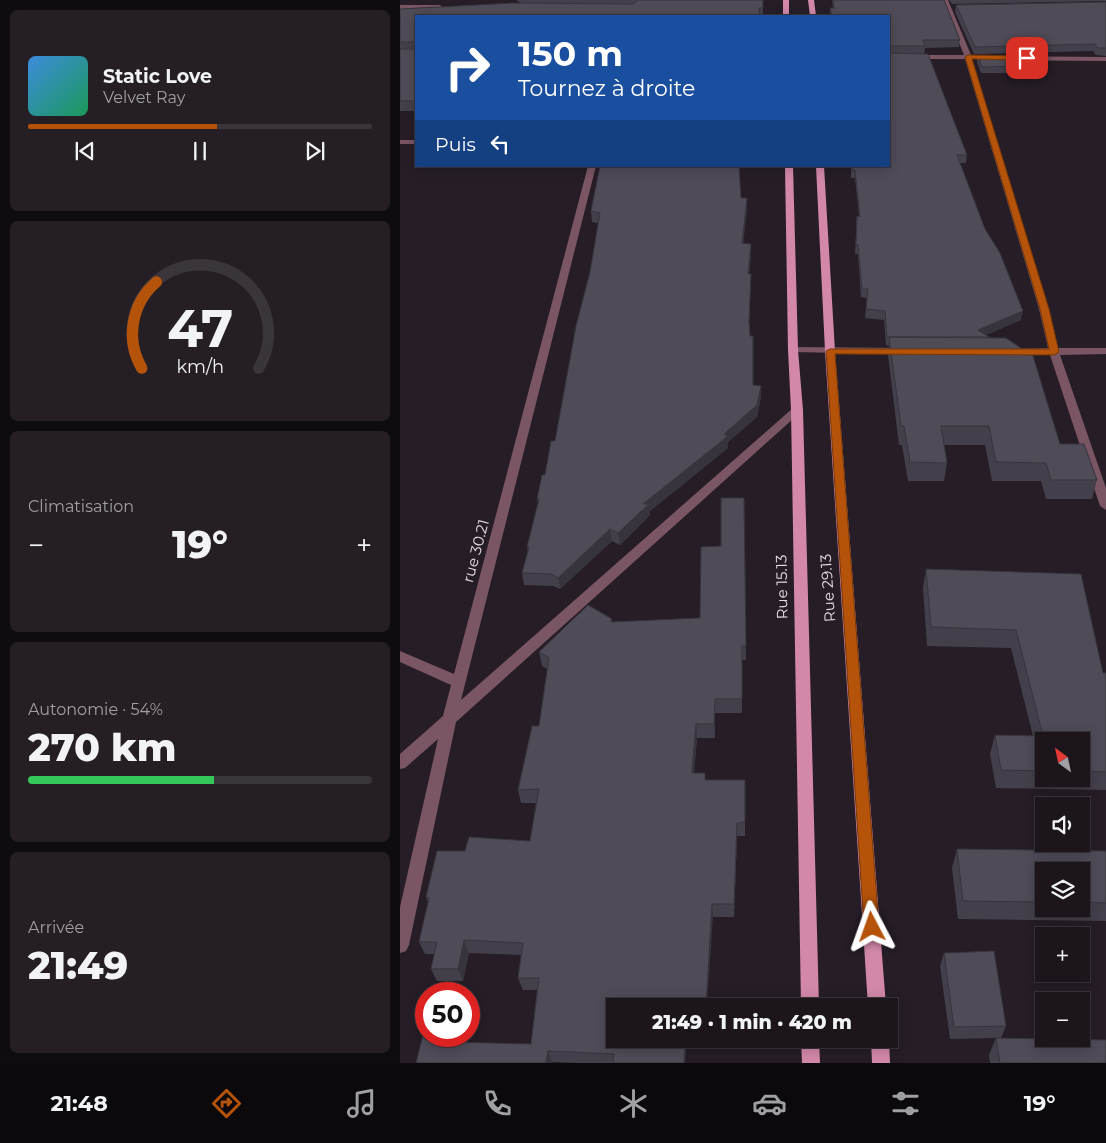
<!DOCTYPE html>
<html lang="fr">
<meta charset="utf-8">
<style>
body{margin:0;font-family:Montserrat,sans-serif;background:#251f25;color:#f1f3f6;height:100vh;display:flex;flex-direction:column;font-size:19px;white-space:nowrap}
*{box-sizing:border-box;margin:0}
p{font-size:16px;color:#a09fa3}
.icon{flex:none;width:28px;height:28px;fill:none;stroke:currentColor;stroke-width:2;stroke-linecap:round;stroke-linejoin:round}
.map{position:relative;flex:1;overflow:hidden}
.side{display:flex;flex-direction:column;gap:10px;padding:10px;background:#0f0c0f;width:400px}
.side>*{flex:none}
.hud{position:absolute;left:15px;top:15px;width:475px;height:152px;border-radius:0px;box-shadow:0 2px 12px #0003,0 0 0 1px #3a353b;background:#1a4fa0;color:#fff;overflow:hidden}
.needle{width:32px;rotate:327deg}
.controls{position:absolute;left:635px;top:732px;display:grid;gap:10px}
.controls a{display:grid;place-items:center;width:55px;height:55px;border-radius:0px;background:#1c161c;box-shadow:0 2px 12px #0003,0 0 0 1px #3a353b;font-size:25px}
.speed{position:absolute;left:15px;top:982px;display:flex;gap:10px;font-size:25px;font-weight:700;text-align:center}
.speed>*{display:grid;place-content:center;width:65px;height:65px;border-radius:50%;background:#1c161c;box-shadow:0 2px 12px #0003,0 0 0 1px #3a353b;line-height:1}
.speed .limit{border:8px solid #d22;background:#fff;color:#111}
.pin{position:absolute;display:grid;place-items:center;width:42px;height:42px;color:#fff;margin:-21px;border-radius:10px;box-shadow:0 2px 8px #0006}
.me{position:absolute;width:55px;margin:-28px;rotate:356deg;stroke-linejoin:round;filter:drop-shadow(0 0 4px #0008)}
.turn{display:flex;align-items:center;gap:18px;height:105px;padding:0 20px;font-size:22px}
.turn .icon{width:65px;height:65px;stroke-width:2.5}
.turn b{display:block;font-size:35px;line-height:42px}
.then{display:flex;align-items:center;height:48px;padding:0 20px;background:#0003;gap:10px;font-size:19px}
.big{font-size:38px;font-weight:800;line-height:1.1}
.side .tile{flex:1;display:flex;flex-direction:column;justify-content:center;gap:8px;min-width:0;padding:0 18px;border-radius:8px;background:#251f25}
.side .dial{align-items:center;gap:0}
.dial svg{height:130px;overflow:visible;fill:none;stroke:#3a353b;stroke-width:7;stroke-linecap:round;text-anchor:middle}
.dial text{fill:#f1f3f6;stroke:none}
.song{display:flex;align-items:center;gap:15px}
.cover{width:60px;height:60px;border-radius:8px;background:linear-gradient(135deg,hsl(210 70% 55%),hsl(150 70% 35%))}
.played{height:5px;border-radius:2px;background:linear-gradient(90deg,#b45309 55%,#3a353b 55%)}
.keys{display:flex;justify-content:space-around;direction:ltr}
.heat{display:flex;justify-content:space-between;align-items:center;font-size:28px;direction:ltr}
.charge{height:8px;border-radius:4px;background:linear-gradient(90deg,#34c759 54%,#3a353b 0)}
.trip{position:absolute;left:206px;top:998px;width:292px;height:50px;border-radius:0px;background:#1c161c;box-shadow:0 2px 12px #0003,0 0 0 1px #3a353b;font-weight:800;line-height:50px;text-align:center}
.tabs{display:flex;height:80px;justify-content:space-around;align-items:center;background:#0b090b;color:#a09fa3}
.tabs .icon{width:35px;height:35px}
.tabs .on{color:#b45309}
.tabs b{font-size:22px;color:#f1f3f6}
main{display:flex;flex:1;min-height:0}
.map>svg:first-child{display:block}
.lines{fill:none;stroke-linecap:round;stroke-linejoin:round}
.minor{fill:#7a5564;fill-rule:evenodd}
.major{fill:#d388a9;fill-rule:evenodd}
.wall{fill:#44404b;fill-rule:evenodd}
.shaded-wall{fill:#37343d}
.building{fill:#4f4b57;stroke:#37343d}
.route{fill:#b45309;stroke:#753606}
.labels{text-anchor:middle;stroke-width:5;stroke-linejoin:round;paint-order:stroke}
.street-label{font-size:15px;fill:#e3dde3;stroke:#261d26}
</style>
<main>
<section class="side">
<div class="tile">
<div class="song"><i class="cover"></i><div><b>Static Love</b><p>Velvet Ray</p></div></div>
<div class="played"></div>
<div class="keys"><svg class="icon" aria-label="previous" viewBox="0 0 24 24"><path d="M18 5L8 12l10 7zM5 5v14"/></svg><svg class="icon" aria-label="pause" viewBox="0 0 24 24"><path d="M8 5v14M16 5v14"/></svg><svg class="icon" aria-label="next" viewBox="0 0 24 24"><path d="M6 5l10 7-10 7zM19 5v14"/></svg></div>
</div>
<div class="tile dial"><svg viewBox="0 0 100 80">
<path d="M14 69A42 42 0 1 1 86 69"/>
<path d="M14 69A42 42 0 0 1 23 16" stroke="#b45309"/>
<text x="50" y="56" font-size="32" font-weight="700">47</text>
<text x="50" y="72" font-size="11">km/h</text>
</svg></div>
<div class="tile"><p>Climatisation</p>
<div class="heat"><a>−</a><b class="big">19°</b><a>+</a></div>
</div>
<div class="tile"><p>Autonomie · 54%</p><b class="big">270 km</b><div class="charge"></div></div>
<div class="tile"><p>Arrivée</p><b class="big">21:49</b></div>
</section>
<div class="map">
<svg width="706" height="1063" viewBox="0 0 706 1063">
<rect width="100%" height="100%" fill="#261d26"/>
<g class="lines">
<!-- minor -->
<path class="minor" d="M 542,0 L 548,0 L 571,55 L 578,57 L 572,59 L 649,309 L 658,348 L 706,348 L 706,354 L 660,355 L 706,488 L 706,510 L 700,506 L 650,355 L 611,355 L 606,352 L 611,349 L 648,348 L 639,309 L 565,59 L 489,59 L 489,55 L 564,55 Z
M 0,5 L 40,5 L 43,7 L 40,9 L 0,9 Z
M 598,56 L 706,57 L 706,61 L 601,60 L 598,60 Z
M 0,140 L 16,140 L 16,144 L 0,144 Z
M 188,166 L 196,166 L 61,700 L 393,408 L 397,406 L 403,410 L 56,722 L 9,945 L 6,951 L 0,953 L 0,907 L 38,739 L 5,768 L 0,769 L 0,754 L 43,716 L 51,685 L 0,662 L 0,651 L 54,674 Z
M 393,347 L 504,348 L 509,351 L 504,354 L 389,352 L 388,350 L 389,348 Z"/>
<!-- major -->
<path class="major" d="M 383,0 L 389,0 L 389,16 L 383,16 Z
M 408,0 L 414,0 L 416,16 L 410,16 Z
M 385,166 L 393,166 L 398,350 L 403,410 L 419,1006 L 401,1006 L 391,410 L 388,350 Z
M 416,166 L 424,166 L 435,351 L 486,1006 L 468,1006 L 425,351 Z
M 401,1039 L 419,1039 L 420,1063 L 402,1063 Z
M 471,1039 L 489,1039 L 490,1063 L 472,1063 Z"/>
</g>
<!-- wall -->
<path class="wall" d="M 116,0 L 363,0 L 363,16 L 16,16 L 16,111 L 0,111 L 0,9 L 121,3 Z
M 432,0 L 544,0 L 560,40 L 559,47 L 525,48 L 524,54 L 567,155 L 566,163 L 560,163 L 585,229 L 621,320 L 586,335 L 660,444 L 697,480 L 692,499 L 646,499 L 641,481 L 592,481 L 585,445 L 544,445 L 547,463 L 544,481 L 508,481 L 502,445 L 499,445 L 488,355 L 489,346 L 486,345 L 484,320 L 465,318 L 467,298 L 461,297 L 458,254 L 455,254 L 457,216 L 459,216 L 455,178 L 451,178 L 451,166 L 489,166 L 489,16 L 430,16 L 430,8 L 433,8 Z
M 549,0 L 706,0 L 706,1 L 552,4 Z
M 706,2 L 706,56 L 696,55 L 693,51 L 574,54 L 555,12 L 556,5 Z
M 578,55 L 623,66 L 622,73 L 581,73 L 577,62 Z
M 341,198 L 347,209 L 343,243 L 351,255 L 349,274 L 351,274 L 349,325 L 353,385 L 361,386 L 361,397 L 357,417 L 328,442 L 328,448 L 250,511 L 250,515 L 220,545 L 212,541 L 160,589 L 153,586 L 124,585 L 122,573 L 128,552 L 127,547 L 138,503 L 137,499 L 155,441 L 190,272 L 198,223 L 192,222 L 191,211 Z
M 344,498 L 346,660 L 342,660 L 342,713 L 315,713 L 315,738 L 297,738 L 294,773 L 306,780 L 345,780 L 345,836 L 337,836 L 334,917 L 313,917 L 215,1006 L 285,1063 L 177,1063 L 152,1062 L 26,1036 L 61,1036 L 59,1043 L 131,1044 L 137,990 L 123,990 L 118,978 L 121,955 L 69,953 L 63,981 L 37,981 L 31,969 L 34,954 L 25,954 L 19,942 L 28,902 L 26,897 L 65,851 L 130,841 L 136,803 L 121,803 L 118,790 L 139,726 L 147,669 L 142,666 L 139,652 L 212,619 L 212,622 L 300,618 L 321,546 Z
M 526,569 L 703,673 L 706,673 L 706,790 L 596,788 L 590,754 L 595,735 L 633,736 L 611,648 L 527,646 L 523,588 ZM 644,741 L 681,741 L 681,779 L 644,779 Z
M 557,849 L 706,851 L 706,921 L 558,919 L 552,868 ZM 644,871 L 681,871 L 681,909 L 644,909 Z
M 544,953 L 606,1026 L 601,1038 L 706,1063 L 590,1063 L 589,1055 L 596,1038 L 550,1039 L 540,966 Z"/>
<!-- shaded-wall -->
<path class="shaded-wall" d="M 347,198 L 347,209 L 342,254 L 342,243 Z
M 351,244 L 351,255 L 348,285 L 348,274 Z
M 623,311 L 621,320 L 580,337 L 578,330 Z
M 361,386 L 361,397 L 357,417 L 328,442 L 328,448 L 250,511 L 250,515 L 220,545 L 218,533 L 243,504 L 324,434 Z
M 210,529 L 212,541 L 160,589 L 158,578 Z
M 315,699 L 315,738 L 314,724 Z
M 296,724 L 297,738 L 293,787 L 292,773 Z
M 337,823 L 337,836 L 334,917 L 334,904 Z
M 312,904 L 313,917 L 307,1006 L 306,1006 Z
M 64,940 L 69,953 L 63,981 L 58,969 Z
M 52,1036 L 61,1036 L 57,1054 L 51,1042 Z
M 285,1039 L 287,1039 L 285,1063 L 284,1063 Z
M 148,1051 L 152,1062 L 152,1063 L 146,1063 Z"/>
<!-- building -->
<path class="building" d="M 237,0 L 363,0 L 363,8 L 359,8 L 360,16 L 16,16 L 16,101 L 0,101 L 0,49 L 14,49 L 16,44 L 14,42 L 0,42 L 0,9 L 113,3 L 232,4 L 237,1 Z
M 433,0 L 544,0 L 560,40 L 523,40 L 525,46 L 489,46 L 489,16 L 432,16 L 430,8 L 434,8 Z
M 706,2 L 706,48 L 697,48 L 695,44 L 575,47 L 556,5 Z
M 489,49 L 490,53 L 528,54 L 567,155 L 557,155 L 585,229 L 600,253 L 623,311 L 578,330 L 589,337 L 487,337 L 485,311 L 466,309 L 468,289 L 462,289 L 458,245 L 456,245 L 457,216 L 460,217 L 455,170 L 452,170 L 452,166 L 489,166 Z
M 578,55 L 616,56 L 623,66 L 582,67 Z
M 200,166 L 339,166 L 341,198 L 347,198 L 342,243 L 351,244 L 348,274 L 351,274 L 349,321 L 350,336 L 353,336 L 353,385 L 361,386 L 357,405 L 324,434 L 328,436 L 243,504 L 249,504 L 218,533 L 210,529 L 158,578 L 151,574 L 122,573 L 129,547 L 127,547 L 139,499 L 137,499 L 142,475 L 145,475 L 151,441 L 155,441 L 176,326 L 190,272 L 200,213 L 191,211 Z
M 489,337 L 606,338 L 633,356 L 660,444 L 684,444 L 697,480 L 651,480 L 646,463 L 596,462 L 589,426 L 541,426 L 547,463 L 510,462 L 504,426 L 501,426 Z
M 321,498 L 344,498 L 346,646 L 342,646 L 342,699 L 315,699 L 314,724 L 296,724 L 292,773 L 305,773 L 305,780 L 345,780 L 345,822 L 337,823 L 334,904 L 312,904 L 306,1006 L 215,1006 L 215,1039 L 285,1039 L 284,1063 L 213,1063 L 214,1054 L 148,1051 L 146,1063 L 16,1063 L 26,1023 L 26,1036 L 52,1036 L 51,1042 L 131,1044 L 139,978 L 118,978 L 123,943 L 64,940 L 58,969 L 31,969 L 37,942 L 19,942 L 29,898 L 26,897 L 37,851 L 65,851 L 69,837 L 130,841 L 139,789 L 118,790 L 132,726 L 139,726 L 149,658 L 139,652 L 188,605 L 212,619 L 211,622 L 300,618 L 301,547 L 321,546 Z
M 526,569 L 681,574 L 703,673 L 706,673 L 706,772 L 681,771 L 681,741 L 644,741 L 644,771 L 601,770 L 595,735 L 643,736 L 616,630 L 531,627 Z
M 557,849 L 706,851 L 706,903 L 681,902 L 681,871 L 644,871 L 644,902 L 563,901 Z
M 594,951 L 606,1026 L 554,1027 L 544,953 Z
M 596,1038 L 706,1040 L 706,1063 L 600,1063 Z"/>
<!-- route -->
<path class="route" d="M 568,55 L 627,56 L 630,58 L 627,60 L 572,59 L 649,309 L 659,352 L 654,355 L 435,354 L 479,927 L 477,932 L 472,934 L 466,932 L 464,927 L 426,351 L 430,349 L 649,349 L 640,309 L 565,57 Z"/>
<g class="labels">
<!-- street labels -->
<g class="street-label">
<text transform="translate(76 551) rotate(-75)" y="5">rue 30.21</text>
<text transform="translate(382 587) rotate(-91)" y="5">Rue 15.13</text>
<text transform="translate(428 588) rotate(-94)" y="5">Rue 29.13</text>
</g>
</g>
</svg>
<div class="controls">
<a><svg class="needle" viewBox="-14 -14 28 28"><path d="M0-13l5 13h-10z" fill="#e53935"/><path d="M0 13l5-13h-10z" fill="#a09fa3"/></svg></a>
<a><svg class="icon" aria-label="sound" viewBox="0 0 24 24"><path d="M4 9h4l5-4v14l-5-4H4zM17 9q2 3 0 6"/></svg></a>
<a><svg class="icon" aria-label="layers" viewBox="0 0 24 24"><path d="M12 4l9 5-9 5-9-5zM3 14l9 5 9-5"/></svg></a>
<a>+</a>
<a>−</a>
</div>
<div class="speed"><div class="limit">50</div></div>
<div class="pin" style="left:627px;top:58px;background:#d93025"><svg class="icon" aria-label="arrive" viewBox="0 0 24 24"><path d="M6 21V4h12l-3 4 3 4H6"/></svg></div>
<svg class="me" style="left:472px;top:927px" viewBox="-20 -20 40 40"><path d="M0-17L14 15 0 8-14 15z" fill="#b45309" stroke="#fff" stroke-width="4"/></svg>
<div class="trip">21:49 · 1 min · 420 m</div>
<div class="hud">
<div class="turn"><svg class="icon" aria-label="right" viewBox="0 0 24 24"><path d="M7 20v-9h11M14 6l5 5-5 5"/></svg><div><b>150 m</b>Tournez à droite</div></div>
<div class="then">Puis<svg class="icon" aria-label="left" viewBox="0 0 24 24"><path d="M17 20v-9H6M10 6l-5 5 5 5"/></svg></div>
</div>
</div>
</main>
<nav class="tabs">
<b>21:48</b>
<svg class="icon on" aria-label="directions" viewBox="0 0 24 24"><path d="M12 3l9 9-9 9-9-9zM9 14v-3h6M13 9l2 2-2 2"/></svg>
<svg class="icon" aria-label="music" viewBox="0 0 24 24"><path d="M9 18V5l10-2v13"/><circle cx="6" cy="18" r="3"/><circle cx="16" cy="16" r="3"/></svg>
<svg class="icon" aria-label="phone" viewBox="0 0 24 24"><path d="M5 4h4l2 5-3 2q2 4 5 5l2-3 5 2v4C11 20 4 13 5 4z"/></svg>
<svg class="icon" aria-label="climate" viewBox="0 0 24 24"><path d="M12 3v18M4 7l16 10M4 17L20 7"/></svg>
<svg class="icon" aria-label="car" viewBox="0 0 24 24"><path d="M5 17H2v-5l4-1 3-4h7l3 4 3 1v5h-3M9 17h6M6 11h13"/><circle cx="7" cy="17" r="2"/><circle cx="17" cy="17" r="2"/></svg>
<svg class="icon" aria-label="filters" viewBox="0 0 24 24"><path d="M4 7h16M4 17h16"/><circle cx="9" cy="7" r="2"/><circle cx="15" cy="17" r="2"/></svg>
<b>19°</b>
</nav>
